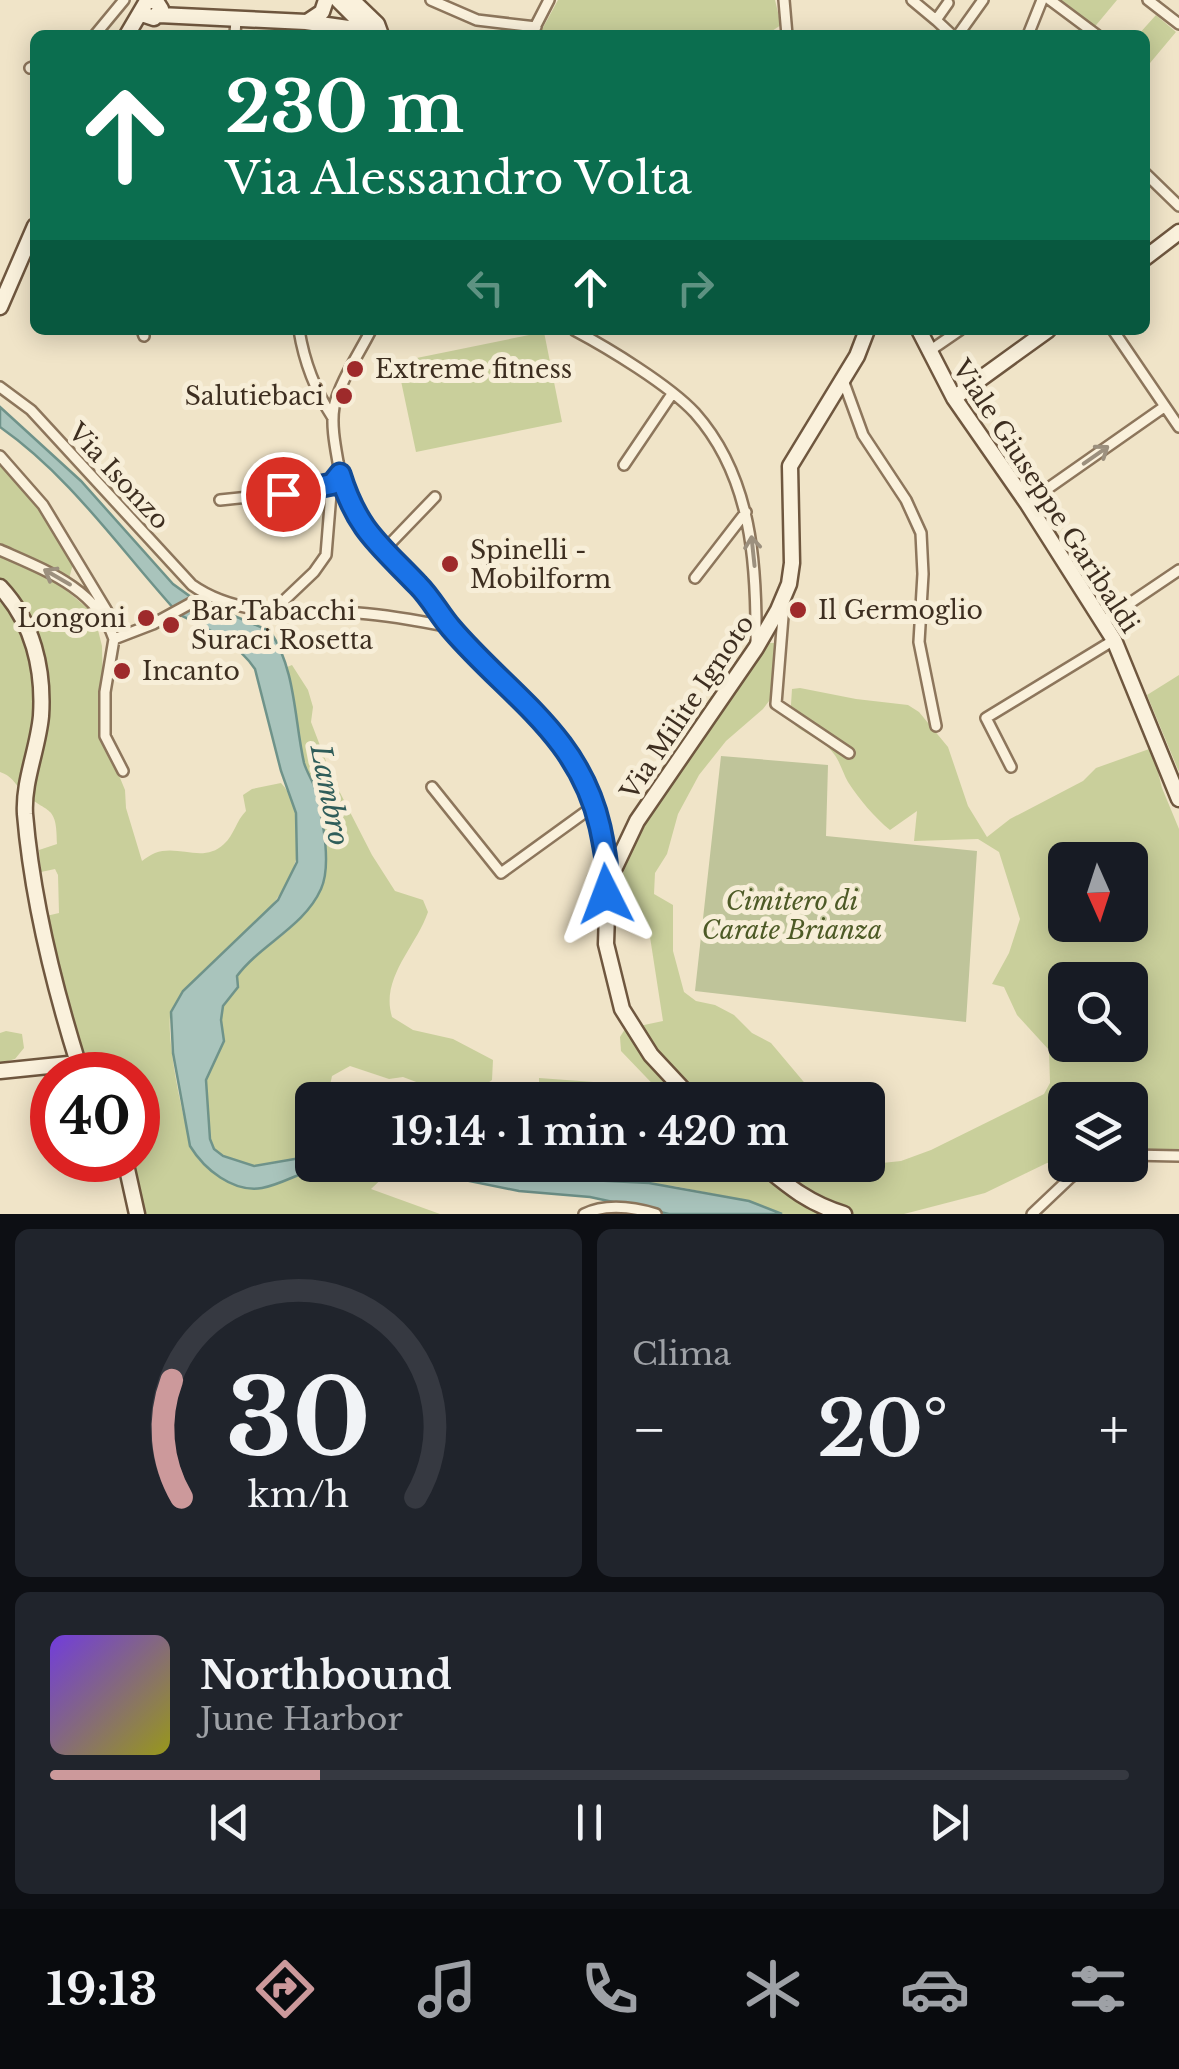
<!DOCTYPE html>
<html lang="it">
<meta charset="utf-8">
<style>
body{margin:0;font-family:"Libre Baskerville",serif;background:#20242c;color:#f1f3f6;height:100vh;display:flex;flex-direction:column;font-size:38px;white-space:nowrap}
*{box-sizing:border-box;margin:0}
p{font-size:32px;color:#9ea1a6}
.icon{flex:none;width:55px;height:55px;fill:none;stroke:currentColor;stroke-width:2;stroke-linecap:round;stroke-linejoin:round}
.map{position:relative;height:1214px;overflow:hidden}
.drawer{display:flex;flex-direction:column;gap:15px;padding:15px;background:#0d0f14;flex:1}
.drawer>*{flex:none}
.banner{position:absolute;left:30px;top:30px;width:1120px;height:305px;border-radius:15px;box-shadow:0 5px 25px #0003;background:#0b6e4f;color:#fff;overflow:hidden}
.needle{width:65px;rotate:177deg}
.tools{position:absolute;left:1048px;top:842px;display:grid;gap:20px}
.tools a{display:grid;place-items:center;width:100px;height:100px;border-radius:15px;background:#171b24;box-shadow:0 5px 25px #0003;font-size:50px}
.speed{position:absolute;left:30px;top:1052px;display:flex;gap:20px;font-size:50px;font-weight:700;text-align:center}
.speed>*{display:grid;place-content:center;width:130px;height:130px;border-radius:50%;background:#171b24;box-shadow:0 5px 25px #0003;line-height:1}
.speed .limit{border:15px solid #d22;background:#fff;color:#111}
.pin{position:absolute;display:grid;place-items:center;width:85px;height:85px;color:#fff;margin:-42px;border:5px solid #fff;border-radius:50%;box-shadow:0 2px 10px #0007}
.me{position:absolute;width:110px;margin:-55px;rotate:357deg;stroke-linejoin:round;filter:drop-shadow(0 0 8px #0008)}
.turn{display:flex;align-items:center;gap:35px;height:210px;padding:0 30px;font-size:45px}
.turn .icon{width:130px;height:130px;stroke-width:2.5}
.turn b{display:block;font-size:70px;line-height:85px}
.lanes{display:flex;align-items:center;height:95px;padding:0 30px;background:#0003;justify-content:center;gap:50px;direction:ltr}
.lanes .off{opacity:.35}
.big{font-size:75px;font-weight:800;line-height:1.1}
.drawer .widget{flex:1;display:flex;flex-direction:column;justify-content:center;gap:15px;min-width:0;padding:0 35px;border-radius:15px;background:#20242c}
.drawer .dial{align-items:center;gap:0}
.dial svg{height:260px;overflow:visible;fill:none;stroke:#363941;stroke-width:7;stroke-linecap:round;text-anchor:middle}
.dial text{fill:#f1f3f6;stroke:none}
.song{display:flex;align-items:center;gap:30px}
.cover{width:120px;height:120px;border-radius:15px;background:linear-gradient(135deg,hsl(260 70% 55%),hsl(60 70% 35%))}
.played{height:10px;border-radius:5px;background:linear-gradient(90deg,#cc999b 25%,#363941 25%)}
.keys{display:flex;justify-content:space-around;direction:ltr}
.heat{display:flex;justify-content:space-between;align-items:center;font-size:55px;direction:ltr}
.drawer .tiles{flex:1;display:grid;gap:15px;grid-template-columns:1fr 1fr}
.widget:last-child{grid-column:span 2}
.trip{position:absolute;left:295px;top:1082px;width:590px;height:100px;border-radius:15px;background:#171b24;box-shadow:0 5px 25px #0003;font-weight:800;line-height:100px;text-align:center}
.tab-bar{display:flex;height:160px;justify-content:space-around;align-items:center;background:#090b0e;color:#9ea1a6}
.tab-bar .icon{width:70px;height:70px}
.tab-bar .active{color:#cc999b}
.tab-bar b{font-size:45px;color:#f1f3f6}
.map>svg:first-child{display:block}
.green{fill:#c9cf9b;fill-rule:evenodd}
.cemetery{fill:#bfc49a}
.water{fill:#a9c4bc;stroke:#6f938a;stroke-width:2.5}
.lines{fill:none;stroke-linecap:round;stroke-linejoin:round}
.street-casing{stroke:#8d765c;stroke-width:14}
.secondary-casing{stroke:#6f573f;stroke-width:19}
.street{stroke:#faf1dc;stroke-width:9}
.secondary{stroke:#faf1dc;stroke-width:14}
.oneway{stroke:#9c907e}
.route-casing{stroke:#114b97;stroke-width:25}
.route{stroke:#1a73e8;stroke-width:18}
.poi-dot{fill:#9e2a2b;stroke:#f7eed8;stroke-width:4}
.labels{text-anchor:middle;stroke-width:10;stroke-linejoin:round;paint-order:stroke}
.poi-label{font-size:25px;fill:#3d2e20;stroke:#f7eed8;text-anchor:start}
.street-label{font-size:25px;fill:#3d2e20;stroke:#f7eed8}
.park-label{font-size:25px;font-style:italic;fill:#4d5a26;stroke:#f7eed8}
.water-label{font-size:28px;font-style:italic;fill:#2f5d5a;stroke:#f7eed8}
</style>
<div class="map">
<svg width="1179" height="1214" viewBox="0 0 1179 1214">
<rect width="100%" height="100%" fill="#f0e4c8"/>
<!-- green -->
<path class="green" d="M 558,0 L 775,0 L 781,25 L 766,35 L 539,35 Z
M 1054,0 L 1117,0 L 1092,30 Z
M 1156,15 L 1176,32 L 1145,69 L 1145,35 L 1138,35 Z
M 544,332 L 562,422 L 416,452 L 397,362 Z
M 0,462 C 29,493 54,526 73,564 L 66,590 L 94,614 L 102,646 L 104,739 L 125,790 L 126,808 L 142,861 C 146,858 150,855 155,853 C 179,844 203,864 224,844 C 234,835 236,821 246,811 L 243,795 L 252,789 L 281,783 C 292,794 298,815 299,832 C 301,891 250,929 211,967 C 196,981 179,992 171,1012 C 164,1030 186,1145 199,1160 C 208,1172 230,1183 244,1187 C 271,1194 298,1171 324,1167 C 347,1163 370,1165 393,1168 L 371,1189 L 440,1214 L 140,1214 L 135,1160 L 138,1160 L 138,1075 L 95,1075 L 82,1055 L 42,917 L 59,913 L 58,875 L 55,869 L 41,872 L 39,850 L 57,844 C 57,803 48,815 24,793 C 15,785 14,777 0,772 Z
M 768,643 L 775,643 L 778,649 L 772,697 L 763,709 L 726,741 L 699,775 L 678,814 L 667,854 L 655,873 L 654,894 L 673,905 L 673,951 L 684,992 L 696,1001 L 715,1005 L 734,1015 L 752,1033 L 771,1043 L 819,1100 L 668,1100 L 621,1051 L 620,1037 L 625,1029 L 663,1021 L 648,924 L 616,923 L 617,896 L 630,848 L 665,791 Z
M 292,665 L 308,690 L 313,707 L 311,722 L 332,777 L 372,855 L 395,891 L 423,900 L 428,912 C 416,947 380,978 392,1017 L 413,1030 L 453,1039 L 493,1060 L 492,1080 L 475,1092 L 456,1097 L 403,1077 L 389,1079 L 350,1066 L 332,1076 L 328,1095 L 331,1100 L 312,1100 L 312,1156 L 254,1166 L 223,1156 L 214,1149 L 210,1139 L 206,1080 L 224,1041 L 221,1013 L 223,1005 L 238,987 L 236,976 C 257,950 291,935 310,907 C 340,862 320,812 305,766 C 295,734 294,699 287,667 Z
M 1179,675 L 1179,772 L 1147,695 Z
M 800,688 L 856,699 L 908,705 L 919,712 L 948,747 L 968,806 L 987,837 L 1010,819 L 1083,781 L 1096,768 L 1152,748 L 1162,788 L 1179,829 L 1179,1156 L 1130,1155 L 1130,1100 L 1065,1100 L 1065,1161 L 1047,1163 L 985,1193 L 904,1214 L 782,1214 L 749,1201 L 674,1186 L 507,1176 L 439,1165 L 868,1165 L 868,1155 L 882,1163 L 901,1161 L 931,1150 L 1044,1094 L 1050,1083 L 1049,1050 L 1017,1015 L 1004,987 L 992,984 L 1009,953 L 1020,919 L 999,852 L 978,839 L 914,841 L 917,811 L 890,830 C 875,818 859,799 848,782 C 843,773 840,762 834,754 C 822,737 802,735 790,720 L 792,689 ZM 1065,860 L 1130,860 L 1130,925 L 1065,925 ZM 1065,980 L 1130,980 L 1130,1045 L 1065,1045 Z
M 6,1031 L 22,1034 L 24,1048 L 15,1059 L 0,1063 L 0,1033 Z
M 539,1078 L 607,1083 L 605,1100 L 539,1100 Z"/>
<!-- cemetery -->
<path class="cemetery" d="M 721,756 L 828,765 L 826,836 L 977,851 L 966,1022 L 695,991 Z"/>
<!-- water -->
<path class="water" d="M 0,407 L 81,481 L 173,584 L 195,600 L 176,611 C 119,548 70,476 0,427 Z
M 199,601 L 270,631 C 296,670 294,718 304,763 C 307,773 313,781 316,791 C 322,816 332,865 321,889 C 304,927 261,944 237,976 L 238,987 L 223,1006 L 221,1020 L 224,1041 L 206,1080 L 210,1139 L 214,1149 L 223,1156 L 254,1166 L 312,1156 L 312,1165 L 355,1165 C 345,1166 333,1165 323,1167 C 302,1171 283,1184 262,1188 C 233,1193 204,1169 190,1146 L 173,1053 L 171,1012 L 183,991 L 278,900 L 297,862 L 296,813 L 281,771 L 255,669 C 237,642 206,628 178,614 Z
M 368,1165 L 439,1165 L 507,1176 L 649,1183 L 749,1201 L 782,1214 L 669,1214 L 590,1197 L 519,1191 L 435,1174 Z"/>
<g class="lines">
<defs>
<path id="street" d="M 431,0 L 477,20 L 536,27
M 784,0 L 787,35
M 912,0 L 936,20
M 1050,0 L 1097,35
M 1148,0 L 1179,24
M 948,3 L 936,20 L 952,35
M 95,35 L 124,0
M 235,35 L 236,19
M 531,35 L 549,0
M 958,35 L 983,0
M 1028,35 L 1042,0
M 30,68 L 35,66
M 1145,173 L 1179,206
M 142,330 L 144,336
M 299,330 C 304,361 316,392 333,418
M 574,330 C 608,348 669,385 695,413 C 752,477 757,564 756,646
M 1113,330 L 1179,427
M 928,352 L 960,330
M 843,380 L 863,435 L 906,500 L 921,533 L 923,574 L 919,642 L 936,726
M 0,387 L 31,410 L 192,585 C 240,619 303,611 358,613 C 388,615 420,621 450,627 C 408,565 354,541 338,462 C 335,445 331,424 334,407 C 340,381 359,354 371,330
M 0,456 L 43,505 L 107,611 L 105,617
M 624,465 L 672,394
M 220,500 L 306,491 L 332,483
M 1027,503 L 1164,407
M 0,550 C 45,570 97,589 114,639
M 383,551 L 435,497
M 695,578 L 746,512
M 784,604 L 776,704 L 849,753
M 273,611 L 314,572 L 326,555 L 332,481 L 341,474
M 1102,622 L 1179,570
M 450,627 C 492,669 559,725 584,778 C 598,808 604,842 610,875
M 114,639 L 105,692 L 105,736 L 123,771
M 114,639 L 153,624 L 206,595
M 1011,767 L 986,718 L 1114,640
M 432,787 L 501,873 L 595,805
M 1130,1155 L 1179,1156
M 584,1214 C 607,1203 633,1207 656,1214
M 1032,1214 L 1071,1177 L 1091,1165"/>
<path id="secondary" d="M 338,0 L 369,31 L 381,35
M 352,0 L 377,24 L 381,35
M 159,15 L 306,22 L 369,31
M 307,22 L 322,12 L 326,0
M 127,35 L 147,1 L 156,1 L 161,9 L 154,18 L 145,15 L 143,9
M 1145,258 L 1179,232
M 0,307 L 35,226
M 919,330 L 954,398 L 1027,503 L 1114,640 L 1179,799
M 954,398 L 1048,330
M 0,587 C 33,622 44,669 41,716 C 38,749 23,781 25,814 C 32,898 53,983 78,1063 L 86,1075
M 0,1071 L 78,1063
M 693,1100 L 651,1055 L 622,1009 L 606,944 L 608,882 L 637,821 L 756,648 L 778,610 L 789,584 L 792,563 L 790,466 L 857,356 L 867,330
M 125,1160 L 137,1214
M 763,1165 C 789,1187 810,1204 844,1214"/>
</defs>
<!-- street casing -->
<use href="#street" class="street-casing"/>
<!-- secondary casing -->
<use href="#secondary" class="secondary-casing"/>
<!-- street -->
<use href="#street" class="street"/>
<!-- secondary -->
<use href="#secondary" class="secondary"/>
</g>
<!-- one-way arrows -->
<defs><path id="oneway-shaft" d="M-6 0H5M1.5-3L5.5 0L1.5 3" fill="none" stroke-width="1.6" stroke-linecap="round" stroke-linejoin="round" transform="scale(2.5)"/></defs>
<g class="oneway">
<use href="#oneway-shaft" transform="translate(1096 455) rotate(-35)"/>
<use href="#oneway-shaft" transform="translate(753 551) rotate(-96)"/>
<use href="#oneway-shaft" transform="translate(57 577) rotate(-150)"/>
</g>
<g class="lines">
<defs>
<path id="route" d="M 283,494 L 332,484 L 340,474 C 357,530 380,545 418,585 C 431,598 439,614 451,628 C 508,695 579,734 600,827 C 605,851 609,870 606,894"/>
</defs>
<!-- route casing -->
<use href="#route" class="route-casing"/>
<!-- route -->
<use href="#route" class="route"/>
</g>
<!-- markers -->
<g class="poi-dot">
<circle cx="355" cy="369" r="10"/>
<circle cx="344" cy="396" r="10"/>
<circle cx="450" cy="564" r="10"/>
<circle cx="798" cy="610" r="10"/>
<circle cx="146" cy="618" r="10"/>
<circle cx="171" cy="625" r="10"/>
<circle cx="122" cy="671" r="10"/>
</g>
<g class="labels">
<!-- poi labels -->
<g class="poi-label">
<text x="375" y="378">Extreme fitness</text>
<text x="324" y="405" text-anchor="end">Salutiebaci</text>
<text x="470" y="559">Spinelli -<tspan x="470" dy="29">Mobilform</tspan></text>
<text x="818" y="619">Il Germoglio</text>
<text x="191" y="620">Bar Tabacchi<tspan x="191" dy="29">Suraci Rosetta</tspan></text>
<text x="126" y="627" text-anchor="end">Longoni</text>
<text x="142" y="680">Incanto</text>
</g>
<!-- street labels -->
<g class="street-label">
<text transform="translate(119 476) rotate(47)" y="9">Via Isonzo</text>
<text transform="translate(1046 496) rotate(57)" y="9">Viale Giuseppe Garibaldi</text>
<text transform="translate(687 707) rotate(-56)" y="9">Via Milite Ignoto</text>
</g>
<!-- park labels -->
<g class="park-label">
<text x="792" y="910">Cimitero di<tspan x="792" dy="29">Carate Brianza</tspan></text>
</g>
<!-- water labels -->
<g class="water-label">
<text transform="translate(330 795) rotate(79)" y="10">Lambro</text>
</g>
</g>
</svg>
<div class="tools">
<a><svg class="needle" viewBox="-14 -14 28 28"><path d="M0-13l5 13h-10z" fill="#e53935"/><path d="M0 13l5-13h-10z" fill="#9ea1a6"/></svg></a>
<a><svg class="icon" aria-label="search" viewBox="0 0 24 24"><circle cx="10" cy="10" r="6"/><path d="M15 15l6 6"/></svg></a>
<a><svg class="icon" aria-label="layers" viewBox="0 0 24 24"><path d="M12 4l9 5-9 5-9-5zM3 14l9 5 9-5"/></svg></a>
</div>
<div class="speed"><div class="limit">40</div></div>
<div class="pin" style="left:283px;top:494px;background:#d93025"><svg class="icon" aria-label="arrive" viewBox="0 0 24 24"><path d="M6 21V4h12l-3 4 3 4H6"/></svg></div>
<svg class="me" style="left:606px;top:894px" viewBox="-20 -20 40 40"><path d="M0-17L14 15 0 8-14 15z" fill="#1a73e8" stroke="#fff" stroke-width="4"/></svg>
<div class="trip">19:14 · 1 min · 420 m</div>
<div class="banner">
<div class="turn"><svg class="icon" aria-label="ahead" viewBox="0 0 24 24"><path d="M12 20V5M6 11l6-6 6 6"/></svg><div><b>230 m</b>Via Alessandro Volta</div></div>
<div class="lanes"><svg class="icon off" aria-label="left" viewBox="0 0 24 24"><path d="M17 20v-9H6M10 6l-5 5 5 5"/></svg><svg class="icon" aria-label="ahead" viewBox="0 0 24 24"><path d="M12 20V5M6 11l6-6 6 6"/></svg><svg class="icon off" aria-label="right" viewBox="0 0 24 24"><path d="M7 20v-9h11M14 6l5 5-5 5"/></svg></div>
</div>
</div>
<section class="drawer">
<div class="tiles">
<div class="widget dial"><svg viewBox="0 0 100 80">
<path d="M14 69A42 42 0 1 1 86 69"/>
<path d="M14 69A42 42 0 0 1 11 33" stroke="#cc999b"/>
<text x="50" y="56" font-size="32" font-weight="700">30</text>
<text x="50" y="72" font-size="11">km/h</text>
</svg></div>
<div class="widget"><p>Clima</p>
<div class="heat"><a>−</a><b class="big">20°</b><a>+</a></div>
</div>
<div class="widget">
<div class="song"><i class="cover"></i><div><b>Northbound</b><p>June Harbor</p></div></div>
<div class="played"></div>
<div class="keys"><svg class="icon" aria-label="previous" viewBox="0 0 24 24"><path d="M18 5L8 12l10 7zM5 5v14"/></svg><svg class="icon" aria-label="pause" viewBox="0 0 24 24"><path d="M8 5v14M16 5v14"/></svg><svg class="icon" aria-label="next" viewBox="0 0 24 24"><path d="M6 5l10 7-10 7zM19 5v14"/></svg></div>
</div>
</div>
</section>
<nav class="tab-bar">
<b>19:13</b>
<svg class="icon active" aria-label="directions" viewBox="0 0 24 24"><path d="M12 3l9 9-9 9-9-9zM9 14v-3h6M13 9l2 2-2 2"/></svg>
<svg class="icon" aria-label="music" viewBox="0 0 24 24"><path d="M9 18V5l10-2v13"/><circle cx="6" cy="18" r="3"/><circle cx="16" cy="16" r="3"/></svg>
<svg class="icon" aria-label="phone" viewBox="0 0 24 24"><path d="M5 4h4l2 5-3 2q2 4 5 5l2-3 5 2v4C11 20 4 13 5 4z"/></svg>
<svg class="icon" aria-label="climate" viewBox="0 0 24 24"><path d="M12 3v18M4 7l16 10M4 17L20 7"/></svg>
<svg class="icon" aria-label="car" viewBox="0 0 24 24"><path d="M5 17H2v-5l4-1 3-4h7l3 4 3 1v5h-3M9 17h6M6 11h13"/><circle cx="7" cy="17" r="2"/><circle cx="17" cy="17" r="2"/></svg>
<svg class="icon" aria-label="filters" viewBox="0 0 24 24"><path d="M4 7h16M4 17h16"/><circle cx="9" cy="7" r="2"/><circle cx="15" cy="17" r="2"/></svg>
</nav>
